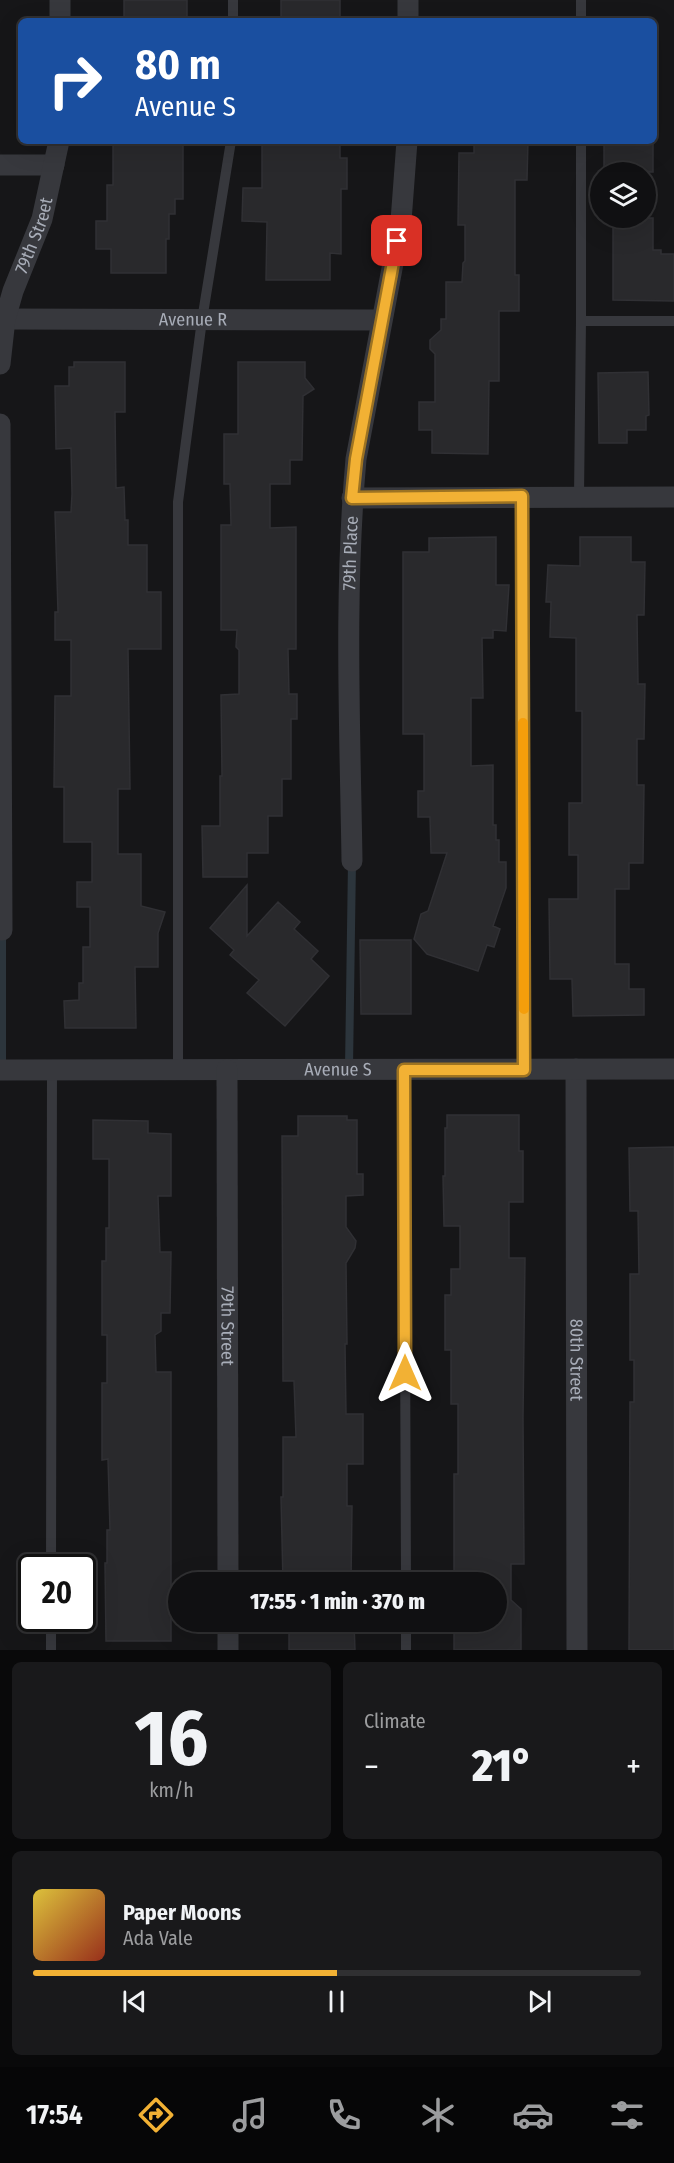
<!DOCTYPE html>
<meta charset="utf-8">
<style>
body{margin:0;font-family:"Fira Sans Condensed",sans-serif;background:#19191b;color:#f1f3f6;height:100vh;display:flex;flex-direction:column;font-size:22px;white-space:nowrap}
*{box-sizing:border-box;margin:0}
p{font-size:20px;color:#9c9d9f}
.icon{flex:none;width:33px;height:33px;fill:none;stroke:currentColor;stroke-width:2;stroke-linecap:round;stroke-linejoin:round}
.map{position:relative;height:1650px;overflow:hidden}
.side{display:flex;flex-direction:column;gap:12px;padding:12px;background:#09090a;flex:1}
.side>*{flex:none}
.top-card{position:absolute;left:18px;top:18px;width:639px;height:126px;border-radius:9px;box-shadow:0 6px 24px #0002,0 0 0 2px #303032;background:#1a4fa0;color:#fff;overflow:hidden}
.fabs{position:absolute;left:590px;top:162px;display:grid;gap:12px}
.fabs a{display:grid;place-items:center;width:66px;height:66px;border-radius:50%;background:#101012;box-shadow:0 6px 24px #0002,0 0 0 2px #303032;font-size:30px}
.speed{position:absolute;left:18px;top:1554px;display:flex;gap:12px;font-size:30px;font-weight:700;text-align:center}
.speed>*{display:grid;place-content:center;width:78px;height:78px;border-radius:50%;background:#101012;box-shadow:0 6px 24px #0002,0 0 0 2px #303032;line-height:1}
.speed .limit{border:3px solid #111;border-radius:9px;background:#fff;color:#111}
.pin{position:absolute;display:grid;place-items:center;width:51px;height:51px;color:#fff;margin:-26px;border-radius:12px;box-shadow:0 3px 9px #0006}
.me{position:absolute;width:66px;margin:-33px;rotate:0deg;stroke-linejoin:round;filter:drop-shadow(0 0 4px #0008)}
.turn{display:flex;align-items:center;gap:21px;height:126px;padding:0 18px;font-size:27px}
.turn .icon{width:78px;height:78px;stroke-width:2.5}
.turn b{display:block;font-size:42px;line-height:51px}
.big{font-size:45px;font-weight:800;line-height:1.1}
.side .tile{flex:1;display:flex;flex-direction:column;justify-content:center;gap:9px;min-width:0;padding:0 21px;border-radius:9px;background:#19191b}
.side .dial{align-items:center;gap:0}
.dial b{font-size:78px;line-height:1}
.song{display:flex;align-items:center;gap:18px}
.cover{width:72px;height:72px;border-radius:9px;background:linear-gradient(135deg,hsl(50 70% 55%),hsl(10 70% 35%))}
.played{height:6px;border-radius:3px;background:linear-gradient(90deg,#f2b134 50%,#303032 50%)}
.keys{display:flex;justify-content:space-around;direction:ltr}
.heat{display:flex;justify-content:space-between;align-items:center;font-size:33px;direction:ltr}
.side .tiles{flex:1;display:grid;gap:12px;grid-template-columns:1fr 1fr}
.tile:last-child{grid-column:span 2}
.trip{position:absolute;left:168px;top:1572px;width:339px;height:60px;border-radius:30px;background:#101012;box-shadow:0 6px 24px #0002,0 0 0 2px #303032;font-weight:800;line-height:60px;text-align:center}
.tabs{display:flex;height:96px;justify-content:space-around;align-items:center;background:#060607;color:#9c9d9f}
.tabs .icon{width:42px;height:42px}
.tabs .selected{color:#f2b134}
.tabs b{font-size:27px;color:#f1f3f6}
.map>svg:first-child{display:block}
.lines{fill:none;stroke-linecap:round;stroke-linejoin:round}
.stream{stroke:#2c353c;stroke-width:8}
.building{fill:#29292c;stroke:#303034;stroke-width:1.5}
.lane{stroke:#37383d;stroke-width:10}
.street{stroke:#37383d;stroke-width:21}
.route-casing{stroke:#9d7322;stroke-width:15}
.route{stroke:#f2b134;stroke-width:10}
.slow{stroke:#f59e0b;stroke-width:10}
.labels{text-anchor:middle;stroke-width:6;stroke-linejoin:round;paint-order:stroke}
.street-label{font-size:18px;fill:#a8adb8;stroke:#111113}
</style>
<div class="map">
<svg width="674" height="1650" viewBox="0 0 674 1650">
<rect width="100%" height="100%" fill="#161618"/>
<g class="lines">
<!-- stream -->
<path class="stream" d="M 2,931 L 2,1069
M 349,1068 L 352,861"/>
</g>
<!-- building -->
<path class="building" d="M 124,0 L 187,0 L 187,21 L 124,21 Z
M 281,0 L 340,0 L 340,21 L 281,21 Z
M 113,141 L 183,141 L 183,199 L 175,199 L 175,214 L 169,214 L 169,239 L 166,239 L 166,273 L 111,273 L 111,249 L 96,249 L 96,221 L 107,221 L 107,185 L 113,185 Z
M 262,141 L 340,141 L 340,158 L 347,158 L 347,189 L 341,189 L 341,254 L 330,253 L 330,280 L 266,280 L 267,222 L 242,221 L 243,188 L 262,188 Z
M 474,141 L 528,141 L 527,180 L 515,180 L 515,275 L 519,275 L 519,311 L 499,311 L 499,381 L 489,381 L 488,454 L 432,453 L 432,430 L 419,430 L 419,402 L 435,402 L 435,354 L 430,349 L 430,340 L 441,330 L 441,319 L 446,319 L 446,282 L 462,282 L 463,263 L 465,261 L 465,225 L 458,225 L 459,153 L 474,153 Z
M 604,141 L 648,141 L 648,144 L 653,144 L 653,172 L 604,172 Z
M 613,218 L 653,218 L 653,250 L 661,250 L 661,254 L 674,254 L 674,301 L 613,300 Z
M 74,362 L 125,362 L 125,412 L 115,412 L 116,488 L 124,487 L 125,520 L 128,520 L 128,545 L 147,545 L 147,592 L 161,592 L 161,649 L 128,649 L 130,789 L 118,789 L 118,854 L 141,854 L 141,906 L 165,912 L 158,933 L 158,967 L 135,967 L 136,1028 L 65,1028 L 64,1001 L 79,1000 L 79,983 L 83,983 L 83,947 L 90,947 L 90,907 L 77,907 L 77,882 L 92,882 L 92,842 L 64,842 L 64,787 L 54,787 L 55,696 L 71,696 L 71,640 L 55,640 L 55,612 L 58,612 L 55,512 L 71,512 L 72,494 L 71,448 L 56,449 L 55,386 L 69,386 L 69,367 L 74,367 Z
M 238,362 L 305,362 L 305,378 L 314,389 L 303,396 L 302,460 L 290,460 L 290,484 L 270,484 L 270,528 L 296,527 L 296,649 L 288,649 L 289,694 L 297,694 L 297,719 L 291,719 L 291,779 L 282,779 L 282,816 L 268,816 L 268,853 L 247,853 L 247,877 L 203,877 L 202,826 L 220,826 L 220,776 L 222,776 L 221,695 L 239,694 L 239,650 L 236,647 L 237,630 L 221,630 L 221,525 L 231,525 L 230,484 L 224,484 L 224,434 L 238,434 Z
M 648,372 L 649,415 L 646,416 L 646,430 L 627,430 L 627,443 L 599,443 L 598,373 Z
M 496,537 L 496,585 L 509,585 L 506,631 L 493,630 L 493,638 L 482,638 L 483,698 L 471,698 L 471,766 L 493,765 L 493,825 L 496,825 L 496,840 L 499,840 L 499,862 L 506,862 L 506,888 L 493,926 L 500,929 L 494,947 L 487,945 L 478,971 L 427,954 L 414,939 L 421,914 L 428,911 L 447,853 L 431,853 L 430,817 L 418,817 L 418,791 L 424,791 L 424,734 L 403,734 L 403,552 L 429,552 L 429,538 Z
M 580,537 L 631,537 L 631,562 L 645,562 L 644,615 L 637,615 L 638,684 L 645,684 L 644,739 L 637,739 L 637,785 L 644,785 L 643,863 L 629,863 L 629,889 L 615,889 L 615,964 L 629,964 L 629,989 L 644,989 L 644,1015 L 573,1016 L 572,979 L 550,979 L 549,899 L 578,899 L 578,855 L 569,855 L 569,803 L 582,803 L 582,711 L 576,711 L 576,638 L 550,637 L 551,602 L 546,602 L 548,565 L 580,566 Z
M 247,885 L 247,936 L 278,902 L 300,922 L 294,929 L 318,951 L 311,959 L 329,976 L 285,1026 L 247,993 L 259,980 L 230,955 L 234,950 L 210,928 Z
M 360,940 L 411,940 L 411,1014 L 361,1014 Z
M 447,1115 L 519,1115 L 519,1151 L 523,1151 L 523,1202 L 509,1202 L 509,1258 L 525,1258 L 523,1418 L 524,1564 L 511,1564 L 511,1600 L 521,1609 L 521,1650 L 454,1650 L 454,1622 L 496,1622 L 496,1582 L 454,1582 L 454,1474 L 458,1474 L 458,1404 L 451,1404 L 451,1350 L 445,1350 L 445,1295 L 451,1295 L 451,1269 L 460,1269 L 460,1226 L 444,1226 L 443,1176 L 445,1176 L 445,1128 L 447,1128 Z
M 298,1116 L 347,1116 L 347,1120 L 357,1120 L 357,1174 L 363,1174 L 363,1195 L 346,1196 L 346,1227 L 356,1241 L 355,1248 L 346,1263 L 347,1344 L 345,1344 L 346,1414 L 363,1414 L 363,1464 L 347,1464 L 347,1506 L 352,1506 L 351,1582 L 283,1582 L 281,1497 L 283,1497 L 283,1437 L 296,1437 L 294,1381 L 283,1381 L 282,1136 L 298,1136 Z
M 93,1120 L 148,1121 L 148,1133 L 171,1134 L 171,1196 L 158,1196 L 160,1252 L 171,1252 L 170,1313 L 161,1313 L 161,1331 L 155,1335 L 156,1372 L 171,1372 L 171,1641 L 106,1641 L 105,1563 L 107,1563 L 107,1530 L 110,1530 L 108,1459 L 102,1460 L 102,1383 L 107,1383 L 107,1335 L 102,1335 L 102,1261 L 106,1261 L 106,1228 L 109,1228 L 109,1159 L 93,1159 Z
M 674,1147 L 674,1650 L 629,1650 L 630,1402 L 634,1402 L 634,1360 L 630,1360 L 630,1274 L 639,1274 L 638,1211 L 630,1211 L 629,1148 Z
M 286,1622 L 354,1622 L 355,1650 L 289,1650 L 289,1624 Z"/>
<g class="lines">
<!-- lane -->
<path class="lane" d="M 233,0 L 233,21
M 581,0 L 581,21
M 581,141 L 581,321
M 522,496 L 524,1070
M 579,496 L 581,321 L 674,321
M 178,1070 L 178,502 L 202,320 L 231,141
M 404,1070 L 406,1582
M 51,1568 L 52,1070
M 406,1622 L 406,1650
M 51,1650 L 51,1618"/>
<!-- street -->
<g class="street">
<path d="M 60,0 L 60,21"/>
<path d="M 408,0 L 408,21"/>
<path d="M 0,165 L 54,165"/>
<path id="s1" d="M 5,319 L 381,320"/>
<path id="s2" d="M 0,364 L 5,319 L 13,291 L 42,219 L 59,141"/>
<path d="M 0,424 L 2,930"/>
<path d="M 352,498 L 674,497"/>
<path id="s3" d="M 352,861 C 350,727 344,593 356,459 L 401,221 L 407,141"/>
<path id="s4" d="M 576,1069 L 577,1650"/>
<path id="s5" d="M 0,1070 L 674,1069"/>
<path id="s6" d="M 227,1070 L 228,1582"/>
<path d="M 228,1622 L 228,1650"/>
</g>
</g>
<g class="lines">
<defs>
<path id="route" d="M 397,241 L 356,459 L 352,498 L 522,496 L 524,1070 L 404,1070 L 405,1373"/>
</defs>
<!-- route casing -->
<use href="#route" class="route-casing"/>
<!-- route -->
<use href="#route" class="route"/>
<!-- slow -->
<path class="slow" d="M 523,723 L 524,1009"/>
</g>
<g class="labels">
<!-- street labels -->
<g class="street-label">
<text dy="6" stroke="none"><textPath href="#s2" startOffset="134">79th Street</textPath></text>
<text dy="6" stroke="none"><textPath href="#s1" startOffset="188">Avenue R</textPath></text>
<text dy="6" stroke="none"><textPath href="#s3" startOffset="308">79th Place</textPath></text>
<text dy="6" stroke="none"><textPath href="#s5" startOffset="338">Avenue S</textPath></text>
<text dy="6" stroke="none"><textPath href="#s6" startOffset="256">79th Street</textPath></text>
<text dy="6" stroke="none"><textPath href="#s4" startOffset="291">80th Street</textPath></text>
</g>
</g>
</svg>
<div class="fabs">
<a><svg class="icon" aria-label="layers" viewBox="0 0 24 24"><path d="M12 4l9 5-9 5-9-5zM3 14l9 5 9-5"/></svg></a>
</div>
<div class="speed"><div class="limit">20</div></div>
<div class="pin" style="left:397px;top:241px;background:#d93025"><svg class="icon" aria-label="arrive" viewBox="0 0 24 24"><path d="M6 21V4h12l-3 4 3 4H6"/></svg></div>
<svg class="me" style="left:405px;top:1373px" viewBox="-20 -20 40 40"><path d="M0-17L14 15 0 8-14 15z" fill="#f2b134" stroke="#fff" stroke-width="4"/></svg>
<div class="trip">17:55 · 1 min · 370 m</div>
<div class="top-card">
<div class="turn"><svg class="icon" aria-label="right" viewBox="0 0 24 24"><path d="M7 20v-9h11M14 6l5 5-5 5"/></svg><div><b>80 m</b>Avenue S</div></div>
</div>
</div>
<section class="side">
<div class="tiles">
<div class="tile dial"><b>16</b><p>km/h</p></div>
<div class="tile"><p>Climate</p>
<div class="heat"><a>−</a><b class="big">21°</b><a>+</a></div>
</div>
<div class="tile">
<div class="song"><i class="cover"></i><div><b>Paper Moons</b><p>Ada Vale</p></div></div>
<div class="played"></div>
<div class="keys"><svg class="icon" aria-label="previous" viewBox="0 0 24 24"><path d="M18 5L8 12l10 7zM5 5v14"/></svg><svg class="icon" aria-label="pause" viewBox="0 0 24 24"><path d="M8 5v14M16 5v14"/></svg><svg class="icon" aria-label="next" viewBox="0 0 24 24"><path d="M6 5l10 7-10 7zM19 5v14"/></svg></div>
</div>
</div>
</section>
<nav class="tabs">
<b>17:54</b>
<svg class="icon selected" aria-label="directions" viewBox="0 0 24 24"><path d="M12 3l9 9-9 9-9-9zM9 14v-3h6M13 9l2 2-2 2"/></svg>
<svg class="icon" aria-label="music" viewBox="0 0 24 24"><path d="M9 18V5l10-2v13"/><circle cx="6" cy="18" r="3"/><circle cx="16" cy="16" r="3"/></svg>
<svg class="icon" aria-label="phone" viewBox="0 0 24 24"><path d="M5 4h4l2 5-3 2q2 4 5 5l2-3 5 2v4C11 20 4 13 5 4z"/></svg>
<svg class="icon" aria-label="climate" viewBox="0 0 24 24"><path d="M12 3v18M4 7l16 10M4 17L20 7"/></svg>
<svg class="icon" aria-label="car" viewBox="0 0 24 24"><path d="M5 17H2v-5l4-1 3-4h7l3 4 3 1v5h-3M9 17h6M6 11h13"/><circle cx="7" cy="17" r="2"/><circle cx="17" cy="17" r="2"/></svg>
<svg class="icon" aria-label="filters" viewBox="0 0 24 24"><path d="M4 7h16M4 17h16"/><circle cx="9" cy="7" r="2"/><circle cx="15" cy="17" r="2"/></svg>
</nav>
